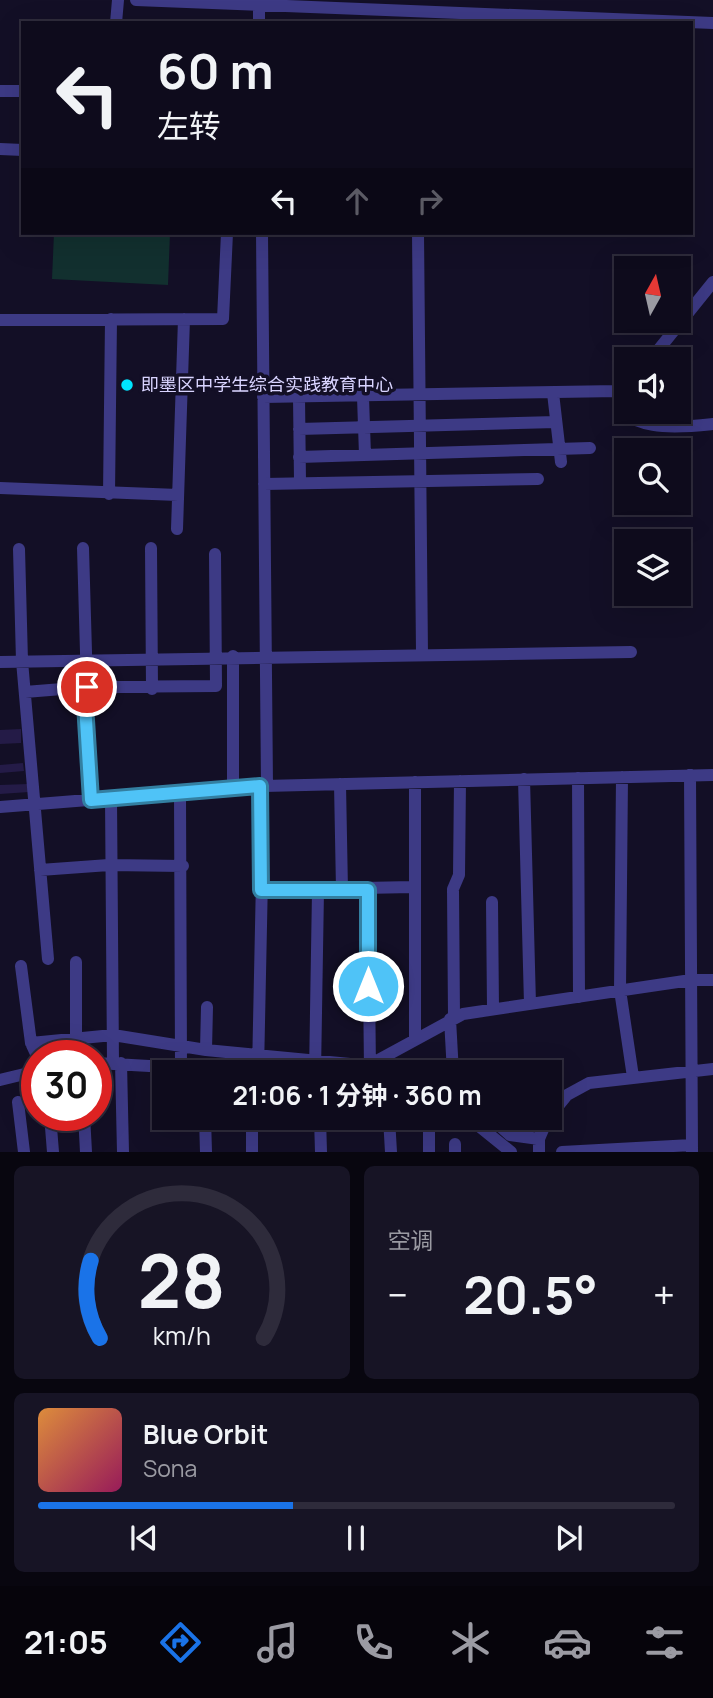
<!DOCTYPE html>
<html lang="zh">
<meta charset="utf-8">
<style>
body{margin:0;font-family:Manrope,"Noto Sans SC",sans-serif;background:#171425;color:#f1f3f6;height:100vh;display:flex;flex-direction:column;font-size:26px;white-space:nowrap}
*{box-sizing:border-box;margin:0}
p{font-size:23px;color:#9b9ba3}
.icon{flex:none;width:38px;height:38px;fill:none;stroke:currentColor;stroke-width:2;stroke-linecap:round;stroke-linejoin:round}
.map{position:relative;height:1152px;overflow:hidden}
.side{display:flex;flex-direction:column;gap:14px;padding:14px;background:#08060f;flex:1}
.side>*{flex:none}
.top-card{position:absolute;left:21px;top:21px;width:672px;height:214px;border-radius:0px;box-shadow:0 7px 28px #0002,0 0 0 2px #2e2b3b;background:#0e0b1c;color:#f1f3f6;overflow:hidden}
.needle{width:46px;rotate:8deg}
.tools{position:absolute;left:614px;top:256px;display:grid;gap:14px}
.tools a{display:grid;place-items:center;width:77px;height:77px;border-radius:0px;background:#0e0b1c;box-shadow:0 7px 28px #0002,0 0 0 2px #2e2b3b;font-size:35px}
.speed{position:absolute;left:21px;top:1040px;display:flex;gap:14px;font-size:35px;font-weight:700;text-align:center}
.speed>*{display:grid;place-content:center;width:91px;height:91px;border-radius:50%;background:#0e0b1c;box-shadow:0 7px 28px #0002,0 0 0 2px #2e2b3b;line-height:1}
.speed .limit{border:10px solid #d22;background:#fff;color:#111}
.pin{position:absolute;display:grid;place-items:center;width:60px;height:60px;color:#fff;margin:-30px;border:4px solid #fff;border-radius:50%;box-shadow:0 2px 7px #0007}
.me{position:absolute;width:77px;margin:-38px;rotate:0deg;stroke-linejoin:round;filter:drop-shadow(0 0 5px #0008)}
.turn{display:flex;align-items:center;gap:24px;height:147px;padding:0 21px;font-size:32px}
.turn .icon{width:91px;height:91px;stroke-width:2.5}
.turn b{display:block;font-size:49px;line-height:60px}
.lanes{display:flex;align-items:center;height:66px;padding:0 21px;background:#0003;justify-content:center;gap:35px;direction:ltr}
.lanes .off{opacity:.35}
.big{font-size:52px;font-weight:700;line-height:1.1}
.side .card{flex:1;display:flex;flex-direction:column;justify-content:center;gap:10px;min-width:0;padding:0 24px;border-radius:10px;background:#171425}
.side .dial{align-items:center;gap:0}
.dial svg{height:182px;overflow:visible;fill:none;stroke:#2e2b3b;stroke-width:7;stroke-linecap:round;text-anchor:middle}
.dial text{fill:#f1f3f6;stroke:none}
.song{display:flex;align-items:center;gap:21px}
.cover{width:84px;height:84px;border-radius:10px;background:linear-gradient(135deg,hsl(30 70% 55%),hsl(330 70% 35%))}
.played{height:7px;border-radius:4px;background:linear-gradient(90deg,#1a73e8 40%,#2e2b3b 40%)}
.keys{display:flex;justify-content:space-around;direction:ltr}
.heat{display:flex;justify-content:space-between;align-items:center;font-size:38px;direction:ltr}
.side .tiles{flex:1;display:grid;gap:14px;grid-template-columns:1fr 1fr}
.card:last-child{grid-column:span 2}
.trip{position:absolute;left:152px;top:1060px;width:410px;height:70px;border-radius:0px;background:#0e0b1c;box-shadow:0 7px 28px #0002,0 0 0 2px #2e2b3b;font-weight:700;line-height:70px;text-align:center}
.tabs{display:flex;height:112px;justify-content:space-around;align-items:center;background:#06040b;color:#9b9ba3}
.tabs .icon{width:49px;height:49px}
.tabs .current{color:#1a73e8}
.tabs b{font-size:32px;color:#f1f3f6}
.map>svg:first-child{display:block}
.green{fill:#12302f}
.building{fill:#241b47}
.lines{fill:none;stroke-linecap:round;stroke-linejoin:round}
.minor{stroke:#3d3a85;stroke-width:12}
.route-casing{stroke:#337fa1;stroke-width:18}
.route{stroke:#4fc3f7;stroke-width:12}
.poi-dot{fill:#00e5ff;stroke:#130f26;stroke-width:2.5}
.labels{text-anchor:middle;stroke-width:7;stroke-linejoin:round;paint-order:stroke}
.poi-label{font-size:18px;fill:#d9d4ff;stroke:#130f26;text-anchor:start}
</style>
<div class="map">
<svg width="713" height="1152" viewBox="0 0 713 1152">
<rect width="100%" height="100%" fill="#130f26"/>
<!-- green -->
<path class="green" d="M 54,233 L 170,233 L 168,285 L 52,279 Z"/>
<!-- building -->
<path class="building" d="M 21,729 L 21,743 L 0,744 L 0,730 Z
M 23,763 L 24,771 L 0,773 L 0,765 Z
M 28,784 L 29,792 L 0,794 L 0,785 Z"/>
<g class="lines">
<!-- minor -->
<path class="minor" d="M 136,0 L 713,23
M 259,3 L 259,23
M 116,23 L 118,0
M 0,91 L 23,91
M 0,149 L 23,150
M 262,233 L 267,786
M 418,233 L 422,654
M 0,320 L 223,319 L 227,233
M 651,359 L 713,282
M 618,391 C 617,435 684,427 713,424
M 553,393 L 561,462
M 263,397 L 618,391 L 626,384
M 299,397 L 300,482
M 363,397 L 365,455
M 299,429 L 556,422
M 299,457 L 590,448
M 264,484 L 538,479
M 0,488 L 178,495
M 109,494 L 111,319
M 177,529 L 184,319
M 83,548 L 87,687
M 151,548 L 152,689
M 19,549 L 22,661 L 48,959
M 233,656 L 233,788
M 0,662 L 631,652
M 84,688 L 91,800
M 25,692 L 87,687 L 216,686 L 215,554
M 690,775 L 692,1152
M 622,777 L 620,990 L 633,1077
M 578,778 L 579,997
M 524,779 L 530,1004
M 415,782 L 415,1039
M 340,784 L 342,890
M 180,793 L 181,1066
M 111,798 L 113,1063
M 0,807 L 264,786 L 713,775
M 40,870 L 109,865 L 183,866
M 261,890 L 413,887
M 368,890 L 370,1070
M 492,902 L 493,1009
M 21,966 L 31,1043 L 37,1056
M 454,1017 L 453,889 L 459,875 L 460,781
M 450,1019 L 453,1073
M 76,1038 L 76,962
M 31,1043 L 113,1035 L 206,1050 L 371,1066
M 206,1050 L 207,1007
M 96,1063 L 273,1073
M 121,1063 L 123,1152
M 371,1064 L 463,1014 L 691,980 L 713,980
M 258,1071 L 263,830 L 260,786
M 315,1073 L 318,891
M 0,1080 L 37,1071
M 18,1102 L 24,1152
M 50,1115 L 53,1152
M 84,1115 L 86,1152
M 550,1116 L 567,1095 L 589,1083 L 713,1069
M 205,1118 L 206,1152
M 252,1118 L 252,1152
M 320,1118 L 321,1152
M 389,1118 L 391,1152
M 429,1118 L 429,1152
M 469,1118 L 511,1152
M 491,1118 L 510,1135 L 539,1139
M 455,1144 L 455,1152
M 539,1152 L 539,1139 L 548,1118
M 562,1152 L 692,1145"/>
</g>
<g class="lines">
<defs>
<path id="route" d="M 87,687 L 84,688 L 91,800 L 260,786 L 261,890 L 368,890 L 368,986"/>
</defs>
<!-- route casing -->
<use href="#route" class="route-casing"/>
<!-- route -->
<use href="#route" class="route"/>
</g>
<!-- markers -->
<circle class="poi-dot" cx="127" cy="385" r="7"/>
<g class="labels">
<!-- poi labels -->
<g class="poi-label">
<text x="141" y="391">即墨区中学生综合实践教育中心</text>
</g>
</g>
</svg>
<div class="tools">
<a><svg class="needle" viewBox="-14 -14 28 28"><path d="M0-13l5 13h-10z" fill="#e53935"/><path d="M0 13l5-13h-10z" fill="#9b9ba3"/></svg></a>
<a><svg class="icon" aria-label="sound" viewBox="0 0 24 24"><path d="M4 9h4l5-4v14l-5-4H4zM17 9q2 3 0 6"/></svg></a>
<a><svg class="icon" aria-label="search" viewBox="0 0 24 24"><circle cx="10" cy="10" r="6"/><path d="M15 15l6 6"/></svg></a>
<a><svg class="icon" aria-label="layers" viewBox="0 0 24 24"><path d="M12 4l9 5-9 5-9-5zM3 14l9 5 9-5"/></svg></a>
</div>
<div class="speed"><div class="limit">30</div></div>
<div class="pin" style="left:87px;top:687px;background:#d93025"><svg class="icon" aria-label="arrive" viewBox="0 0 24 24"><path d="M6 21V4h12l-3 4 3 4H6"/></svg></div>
<svg class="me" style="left:368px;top:986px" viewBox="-20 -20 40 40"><circle r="17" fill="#4fc3f7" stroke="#fff" stroke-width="3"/><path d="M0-11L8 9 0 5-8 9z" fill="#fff"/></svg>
<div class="trip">21:06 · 1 分钟 · 360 m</div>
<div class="top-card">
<div class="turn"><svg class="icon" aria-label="left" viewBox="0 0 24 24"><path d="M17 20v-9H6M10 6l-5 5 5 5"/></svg><div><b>60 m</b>左转</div></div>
<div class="lanes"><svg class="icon" aria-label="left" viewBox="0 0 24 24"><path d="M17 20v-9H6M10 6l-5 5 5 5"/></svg><svg class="icon off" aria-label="ahead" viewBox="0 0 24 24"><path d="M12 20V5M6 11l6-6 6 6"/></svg><svg class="icon off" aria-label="right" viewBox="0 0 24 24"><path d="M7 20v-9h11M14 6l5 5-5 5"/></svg></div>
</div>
</div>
<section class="side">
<div class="tiles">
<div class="card dial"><svg viewBox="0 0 100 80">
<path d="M14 69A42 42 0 1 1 86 69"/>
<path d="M14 69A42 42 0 0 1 10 35" stroke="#1a73e8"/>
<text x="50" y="56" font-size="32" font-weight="700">28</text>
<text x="50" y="72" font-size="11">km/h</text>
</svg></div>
<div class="card"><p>空调</p>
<div class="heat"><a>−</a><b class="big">20.5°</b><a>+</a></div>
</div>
<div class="card">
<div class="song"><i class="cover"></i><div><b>Blue Orbit</b><p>Sona</p></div></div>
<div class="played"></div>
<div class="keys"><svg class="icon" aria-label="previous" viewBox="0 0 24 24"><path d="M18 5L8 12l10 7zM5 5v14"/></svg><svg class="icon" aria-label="pause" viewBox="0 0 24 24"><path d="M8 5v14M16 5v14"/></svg><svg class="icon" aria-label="next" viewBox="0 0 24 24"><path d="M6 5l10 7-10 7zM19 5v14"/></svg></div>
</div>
</div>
</section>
<nav class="tabs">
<b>21:05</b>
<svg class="icon current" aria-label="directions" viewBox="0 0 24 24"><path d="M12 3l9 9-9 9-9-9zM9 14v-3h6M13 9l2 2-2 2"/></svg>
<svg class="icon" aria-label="music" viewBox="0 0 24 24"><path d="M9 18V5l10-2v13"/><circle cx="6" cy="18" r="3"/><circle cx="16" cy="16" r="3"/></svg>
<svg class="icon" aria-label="phone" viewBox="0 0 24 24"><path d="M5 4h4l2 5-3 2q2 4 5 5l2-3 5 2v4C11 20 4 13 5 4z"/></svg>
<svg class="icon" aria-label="climate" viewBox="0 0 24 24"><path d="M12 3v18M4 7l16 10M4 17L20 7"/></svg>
<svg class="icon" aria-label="car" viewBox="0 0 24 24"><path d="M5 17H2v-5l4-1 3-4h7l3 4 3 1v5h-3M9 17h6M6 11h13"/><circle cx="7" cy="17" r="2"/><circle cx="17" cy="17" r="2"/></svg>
<svg class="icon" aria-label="filters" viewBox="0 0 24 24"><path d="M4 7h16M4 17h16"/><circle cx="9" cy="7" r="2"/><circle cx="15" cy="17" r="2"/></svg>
</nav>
